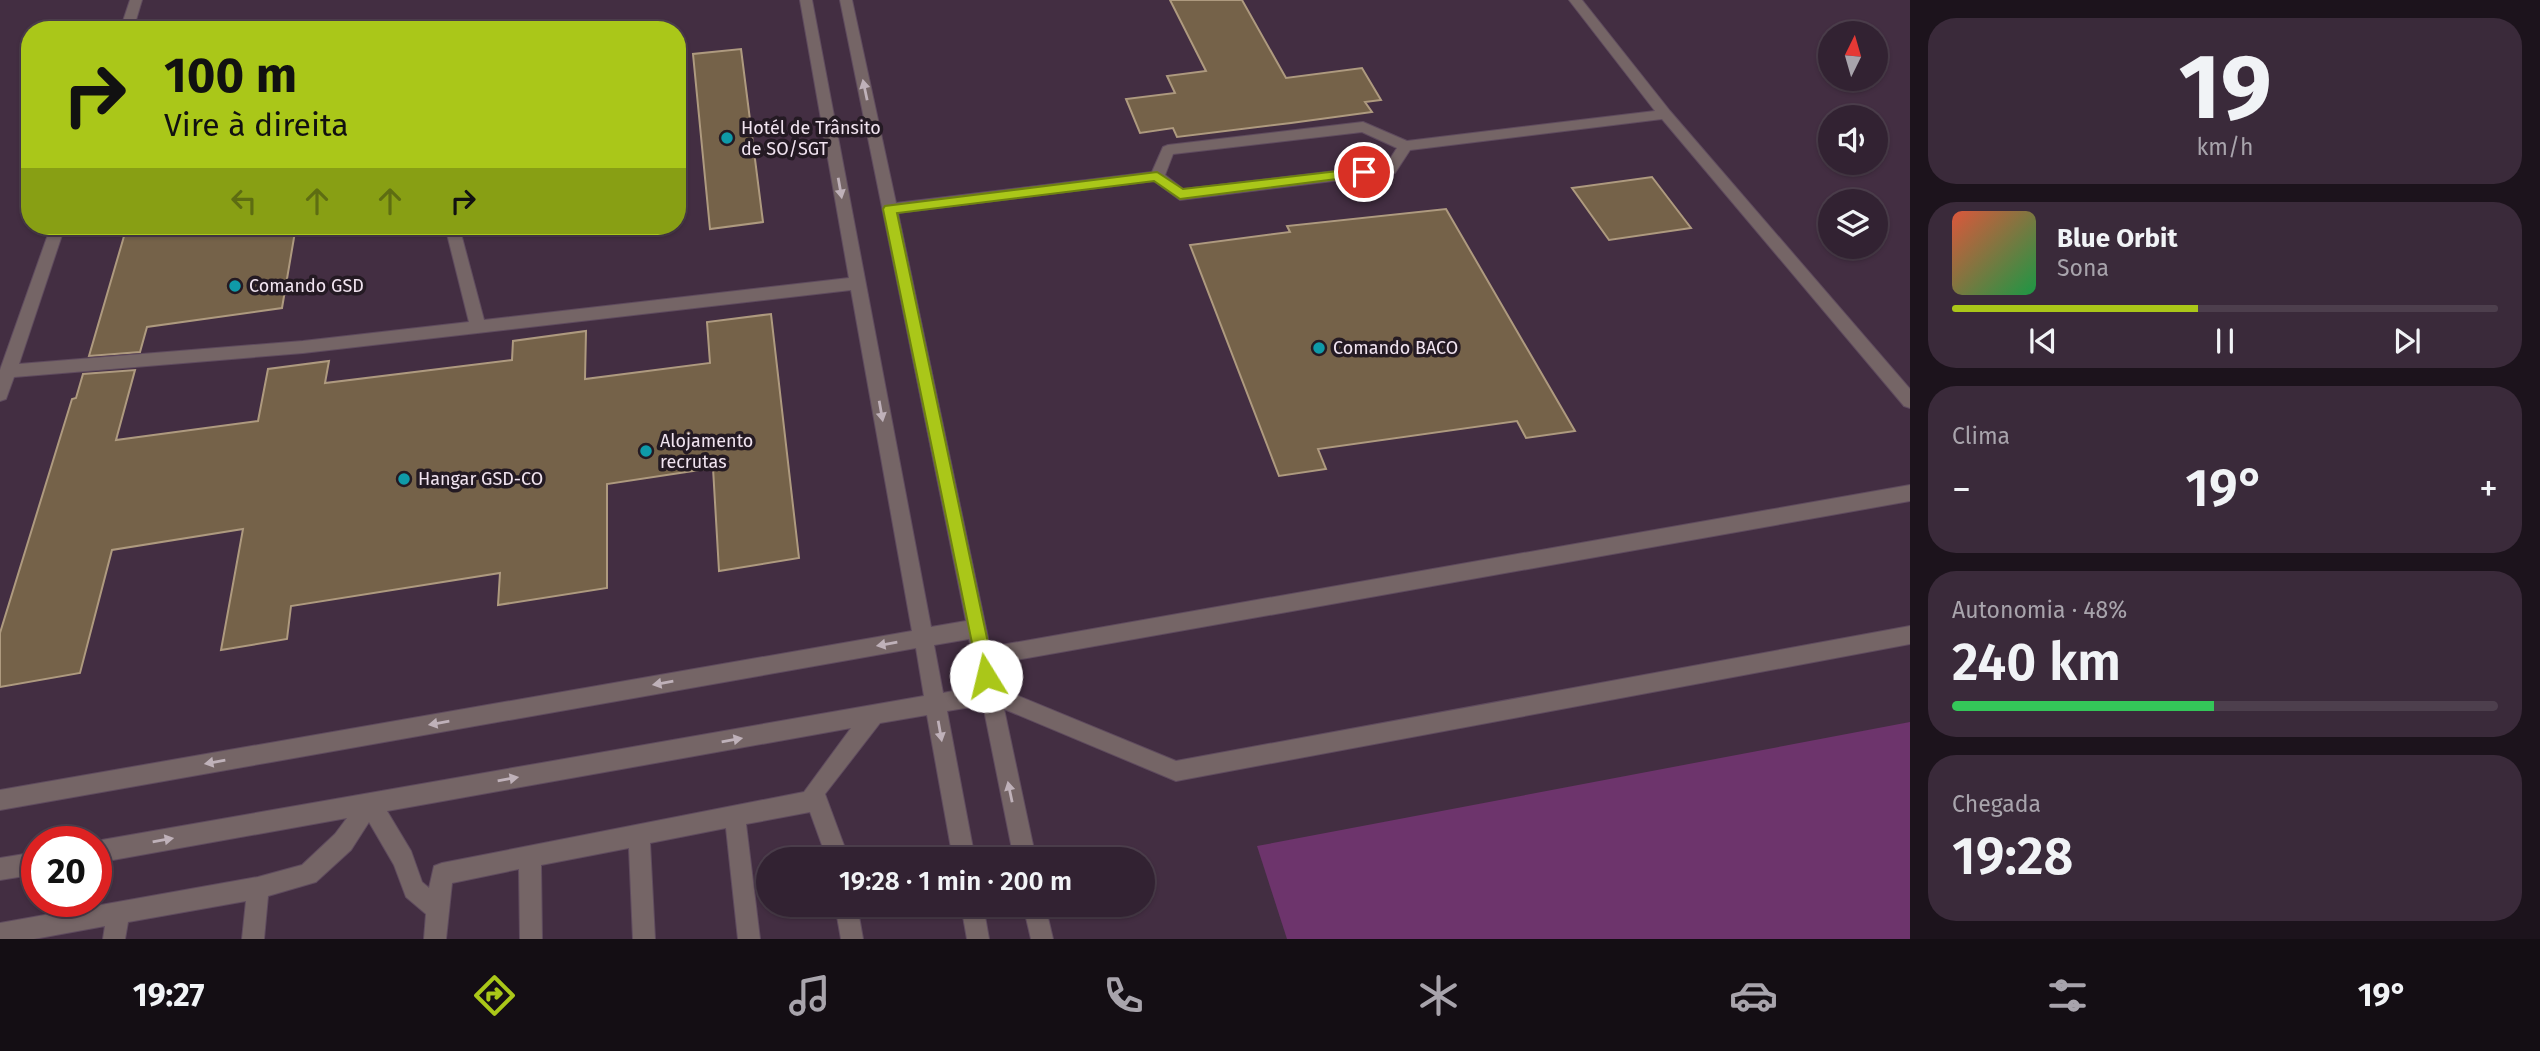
<!DOCTYPE html>
<html lang="pt">
<meta charset="utf-8">
<style>
body{margin:0;font-family:"Fira Sans",sans-serif;background:#3a2a3a;color:#f1f3f6;height:100vh;display:flex;flex-direction:column;font-size:26px;white-space:nowrap}
*{box-sizing:border-box;margin:0}
p{font-size:23px;color:#a8a4ac}
.icon{flex:none;width:38px;height:38px;fill:none;stroke:currentColor;stroke-width:2;stroke-linecap:round;stroke-linejoin:round}
.map{position:relative;flex:1;overflow:hidden}
.drawer{display:flex;flex-direction:column;gap:18px;padding:18px;background:#1c131c;width:630px}
.drawer>*{flex:none}
.top-card{position:absolute;left:21px;top:21px;width:665px;height:214px;border-radius:28px;box-shadow:0 2px 5px #0004,0 0 0 2px #4d3f4d;background:#aac719;color:#111;overflow:hidden}
.needle{width:46px;rotate:5deg}
.tools{position:absolute;left:1818px;top:21px;display:grid;gap:14px}
.tools a{display:grid;place-items:center;width:70px;height:70px;border-radius:50%;background:#322232;box-shadow:0 2px 5px #0004,0 0 0 2px #4d3f4d;font-size:35px}
.speed{position:absolute;left:21px;top:826px;display:flex;gap:14px;font-size:35px;font-weight:700;text-align:center}
.speed>*{display:grid;place-content:center;width:91px;height:91px;border-radius:50%;background:#322232;box-shadow:0 2px 5px #0004,0 0 0 2px #4d3f4d;line-height:1}
.speed .limit{border:10px solid #d22;background:#fff;color:#111}
.pin{position:absolute;display:grid;place-items:center;width:60px;height:60px;color:#fff;margin:-30px;border:4px solid #fff;border-radius:50%;box-shadow:0 2px 7px #0007}
.me{position:absolute;width:77px;margin:-38px;rotate:351deg;stroke-linejoin:round;filter:drop-shadow(0 0 5px #0008)}
.turn{display:flex;align-items:center;gap:24px;height:147px;padding:0 28px;font-size:32px}
.turn .icon{width:91px;height:91px;stroke-width:2.5}
.turn b{display:block;font-size:49px;line-height:60px}
.lanes{display:flex;align-items:center;height:66px;padding:0 28px;background:#0003;justify-content:center;gap:35px;direction:ltr}
.lanes .off{opacity:.35}
.big{font-size:52px;font-weight:600;line-height:1.1}
.drawer .widget{flex:1;display:flex;flex-direction:column;justify-content:center;gap:10px;min-width:0;padding:0 24px;border-radius:28px;background:#3a2a3a}
.drawer .dial{align-items:center;gap:0}
.dial b{font-size:91px;line-height:1}
.song{display:flex;align-items:center;gap:21px}
.cover{width:84px;height:84px;border-radius:10px;background:linear-gradient(135deg,hsl(10 70% 55%),hsl(140 70% 35%))}
.played{height:7px;border-radius:4px;background:linear-gradient(90deg,#aac719 45%,#4d3f4d 45%)}
.keys{display:flex;justify-content:space-around;direction:ltr}
.heat{display:flex;justify-content:space-between;align-items:center;font-size:38px;direction:ltr}
.charge{height:10px;border-radius:5px;background:linear-gradient(90deg,#34c759 48%,#4d3f4d 0)}
.trip{position:absolute;left:756px;top:847px;width:399px;height:70px;border-radius:35px;background:#322232;box-shadow:0 2px 5px #0004,0 0 0 2px #4d3f4d;font-weight:600;line-height:70px;text-align:center}
.tabs{display:flex;height:112px;justify-content:space-around;align-items:center;background:#140e14;color:#a8a4ac}
.tabs .icon{width:49px;height:49px}
.tabs .selected{color:#aac719}
.tabs b{font-size:32px;color:#f1f3f6}
main{display:flex;flex:1;min-height:0}
.map>svg:first-child{display:block}
.green{fill:#6d346c}
.building{fill:#756249;stroke:#ae9a7f;stroke-width:2}
.lines{fill:none;stroke-linecap:round;stroke-linejoin:round}
.lane-casing{stroke:#5f4b5e;stroke-width:2}
.lane{fill:#756566;fill-rule:evenodd}
.oneway{fill:#bfb1b9}
.route{fill:#aac719;stroke:#6e8110;stroke-width:2}
.culture-dot{fill:#0f9aa8;stroke:#241a23;stroke-width:2.5}
.labels{text-anchor:middle;stroke-width:7;stroke-linejoin:round;paint-order:stroke}
.poi-label{font-size:18px;fill:#f1e4f0;stroke:#241a23;text-anchor:start}
</style>
<main>
<div class="map">
<svg width="1910" height="939" viewBox="0 0 1910 939">
<rect width="100%" height="100%" fill="#432e42"/>
<!-- green -->
<path class="green" d="M 1910,722 L 1910,939 L 1287,939 L 1257,846 Z"/>
<!-- building -->
<path class="building" d="M 1170,0 L 1242,0 L 1286,78 L 1362,68 L 1381,100 L 1365,102 L 1372,112 L 1291,123 L 1177,137 L 1173,128 L 1140,133 L 1126,99 L 1175,93 L 1167,76 L 1206,71 Z
M 741,49 L 763,222 L 710,229 L 693,54 Z
M 1652,177 L 1691,228 L 1609,240 L 1572,188 Z
M 1446,209 L 1575,431 L 1526,438 L 1517,421 L 1318,449 L 1326,469 L 1279,476 L 1190,245 L 1290,232 L 1287,226 Z
M 127,226 L 296,226 L 282,308 L 147,327 L 140,352 L 89,356 Z
M 771,314 L 799,558 L 719,571 L 713,468 L 607,484 L 607,588 L 498,605 L 500,573 L 291,606 L 287,639 L 221,650 L 243,529 L 112,550 L 80,673 L 0,687 L 0,633 L 72,399 L 76,398 L 83,374 L 135,370 L 116,440 L 258,421 L 268,369 L 329,361 L 325,383 L 512,360 L 513,341 L 586,331 L 585,379 L 710,363 L 707,322 Z"/>
<g class="lines">
<defs>
<path id="lane" d="M 130,0 L 142,0 L 133,30 L 120,30 Z
M 800,0 L 812,0 L 931,627 L 966,621 L 840,0 L 852,0 L 896,203 L 1152,172 L 1163,147 L 1168,145 L 1363,122 L 1407,141 L 1655,111 L 1569,0 L 1582,0 L 1670,111 L 1910,389 L 1910,408 L 1904,406 L 1662,119 L 1410,150 L 1395,173 L 1390,174 L 1180,200 L 1154,181 L 898,213 L 990,647 L 1910,485 L 1910,501 L 994,664 L 999,688 L 1176,761 L 1910,626 L 1910,644 L 1176,781 L 1004,709 L 1036,859 L 1014,859 L 983,705 L 947,711 L 975,859 L 953,859 L 927,715 L 880,723 L 825,794 L 849,859 L 827,859 L 810,812 L 746,824 L 760,939 L 738,939 L 726,828 L 650,843 L 655,939 L 633,939 L 629,848 L 541,865 L 542,939 L 520,939 L 519,869 L 452,883 L 446,939 L 424,939 L 426,914 L 406,897 L 394,865 L 369,822 L 351,850 L 316,882 L 268,896 L 264,939 L 242,939 L 246,901 L 128,922 L 125,939 L 103,939 L 105,926 L 34,939 L 0,939 L 0,923 L 258,877 L 302,865 L 335,834 L 347,818 L 96,863 L 96,841 L 924,696 L 916,648 L 0,810 L 0,790 L 912,631 L 851,290 L 303,353 L 14,377 L 6,399 L 0,401 L 0,370 L 51,226 L 65,226 L 19,364 L 303,341 L 469,322 L 445,226 L 459,226 L 484,320 L 849,278 ZM 1362,132 L 1397,148 L 1386,165 L 1183,189 L 1165,175 L 1173,154 ZM 969,639 L 979,686 L 943,693 L 934,645 ZM 851,728 L 804,792 L 442,863 L 434,866 L 429,888 L 422,882 L 411,851 L 387,811 Z
M 37,852 L 37,874 L 0,880 L 0,858 Z
M 835,905 L 857,905 L 863,939 L 841,939 Z
M 961,905 L 983,905 L 989,939 L 967,939 Z
M 1023,905 L 1045,905 L 1053,939 L 1031,939 Z"/>
</defs>
<!-- lane casing -->
<use href="#lane" class="lane-casing"/>
<!-- lane -->
<use href="#lane" class="lane"/>
</g>
<!-- one-way arrows -->
<defs><path id="oneway-solid" d="M-6-.8H1V-3.2L6.5 0L1 3.2V.8H-6Z" transform="scale(1.75)"/></defs>
<g class="oneway">
<use href="#oneway-solid" transform="translate(865 90) rotate(-102)"/>
<use href="#oneway-solid" transform="translate(840 188) rotate(80)"/>
<use href="#oneway-solid" transform="translate(881 411) rotate(80)"/>
<use href="#oneway-solid" transform="translate(887 644) rotate(170)"/>
<use href="#oneway-solid" transform="translate(663 683) rotate(170)"/>
<use href="#oneway-solid" transform="translate(439 723) rotate(170)"/>
<use href="#oneway-solid" transform="translate(940 731) rotate(80)"/>
<use href="#oneway-solid" transform="translate(732 740) rotate(-10)"/>
<use href="#oneway-solid" transform="translate(215 762) rotate(170)"/>
<use href="#oneway-solid" transform="translate(508 779) rotate(-10)"/>
<use href="#oneway-solid" transform="translate(1010 792) rotate(-102)"/>
<use href="#oneway-solid" transform="translate(163 840) rotate(-10)"/>
</g>
<!-- route -->
<path class="route" d="M 1364,168 L 1368,169 L 1368,175 L 1180,199 L 1154,181 L 897,213 L 995,676 L 993,682 L 986,684 L 980,682 L 883,209 L 885,206 L 1157,172 L 1183,189 Z"/>
<!-- markers -->
<g class="culture-dot">
<circle cx="727" cy="138" r="7"/>
<circle cx="235" cy="286" r="7"/>
<circle cx="1319" cy="348" r="7"/>
<circle cx="646" cy="451" r="7"/>
<circle cx="404" cy="479" r="7"/>
</g>
<g class="labels">
<!-- poi labels -->
<g class="poi-label">
<text x="741" y="134">Hotél de Trânsito<tspan x="741" dy="21">de SO/SGT</tspan></text>
<text x="249" y="292">Comando GSD</text>
<text x="1333" y="354">Comando BACO</text>
<text x="660" y="447">Alojamento<tspan x="660" dy="21">recrutas</tspan></text>
<text x="418" y="485">Hangar GSD-CO</text>
</g>
</g>
</svg>
<div class="tools">
<a><svg class="needle" viewBox="-14 -14 28 28"><path d="M0-13l5 13h-10z" fill="#e53935"/><path d="M0 13l5-13h-10z" fill="#a8a4ac"/></svg></a>
<a><svg class="icon" aria-label="sound" viewBox="0 0 24 24"><path d="M4 9h4l5-4v14l-5-4H4zM17 9q2 3 0 6"/></svg></a>
<a><svg class="icon" aria-label="layers" viewBox="0 0 24 24"><path d="M12 4l9 5-9 5-9-5zM3 14l9 5 9-5"/></svg></a>
</div>
<div class="speed"><div class="limit">20</div></div>
<div class="pin" style="left:1364px;top:172px;background:#d93025"><svg class="icon" aria-label="arrive" viewBox="0 0 24 24"><path d="M6 21V4h12l-3 4 3 4H6"/></svg></div>
<svg class="me" style="left:986px;top:676px" viewBox="-20 -20 40 40"><circle r="19" fill="#fff"/><path d="M0-13L10 11 0 6-10 11z" fill="#aac719"/></svg>
<div class="trip">19:28 · 1 min · 200 m</div>
<div class="top-card">
<div class="turn"><svg class="icon" aria-label="right" viewBox="0 0 24 24"><path d="M7 20v-9h11M14 6l5 5-5 5"/></svg><div><b>100 m</b>Vire à direita</div></div>
<div class="lanes"><svg class="icon off" aria-label="left" viewBox="0 0 24 24"><path d="M17 20v-9H6M10 6l-5 5 5 5"/></svg><svg class="icon off" aria-label="ahead" viewBox="0 0 24 24"><path d="M12 20V5M6 11l6-6 6 6"/></svg><svg class="icon off" aria-label="ahead" viewBox="0 0 24 24"><path d="M12 20V5M6 11l6-6 6 6"/></svg><svg class="icon" aria-label="right" viewBox="0 0 24 24"><path d="M7 20v-9h11M14 6l5 5-5 5"/></svg></div>
</div>
</div>
<section class="drawer">
<div class="widget dial"><b>19</b><p>km/h</p></div>
<div class="widget">
<div class="song"><i class="cover"></i><div><b>Blue Orbit</b><p>Sona</p></div></div>
<div class="played"></div>
<div class="keys"><svg class="icon" aria-label="previous" viewBox="0 0 24 24"><path d="M18 5L8 12l10 7zM5 5v14"/></svg><svg class="icon" aria-label="pause" viewBox="0 0 24 24"><path d="M8 5v14M16 5v14"/></svg><svg class="icon" aria-label="next" viewBox="0 0 24 24"><path d="M6 5l10 7-10 7zM19 5v14"/></svg></div>
</div>
<div class="widget"><p>Clima</p>
<div class="heat"><a>−</a><b class="big">19°</b><a>+</a></div>
</div>
<div class="widget"><p>Autonomia · 48%</p><b class="big">240 km</b><div class="charge"></div></div>
<div class="widget"><p>Chegada</p><b class="big">19:28</b></div>
</section>
</main>
<nav class="tabs">
<b>19:27</b>
<svg class="icon selected" aria-label="directions" viewBox="0 0 24 24"><path d="M12 3l9 9-9 9-9-9zM9 14v-3h6M13 9l2 2-2 2"/></svg>
<svg class="icon" aria-label="music" viewBox="0 0 24 24"><path d="M9 18V5l10-2v13"/><circle cx="6" cy="18" r="3"/><circle cx="16" cy="16" r="3"/></svg>
<svg class="icon" aria-label="phone" viewBox="0 0 24 24"><path d="M5 4h4l2 5-3 2q2 4 5 5l2-3 5 2v4C11 20 4 13 5 4z"/></svg>
<svg class="icon" aria-label="climate" viewBox="0 0 24 24"><path d="M12 3v18M4 7l16 10M4 17L20 7"/></svg>
<svg class="icon" aria-label="car" viewBox="0 0 24 24"><path d="M5 17H2v-5l4-1 3-4h7l3 4 3 1v5h-3M9 17h6M6 11h13"/><circle cx="7" cy="17" r="2"/><circle cx="17" cy="17" r="2"/></svg>
<svg class="icon" aria-label="filters" viewBox="0 0 24 24"><path d="M4 7h16M4 17h16"/><circle cx="9" cy="7" r="2"/><circle cx="15" cy="17" r="2"/></svg>
<b>19°</b>
</nav>
